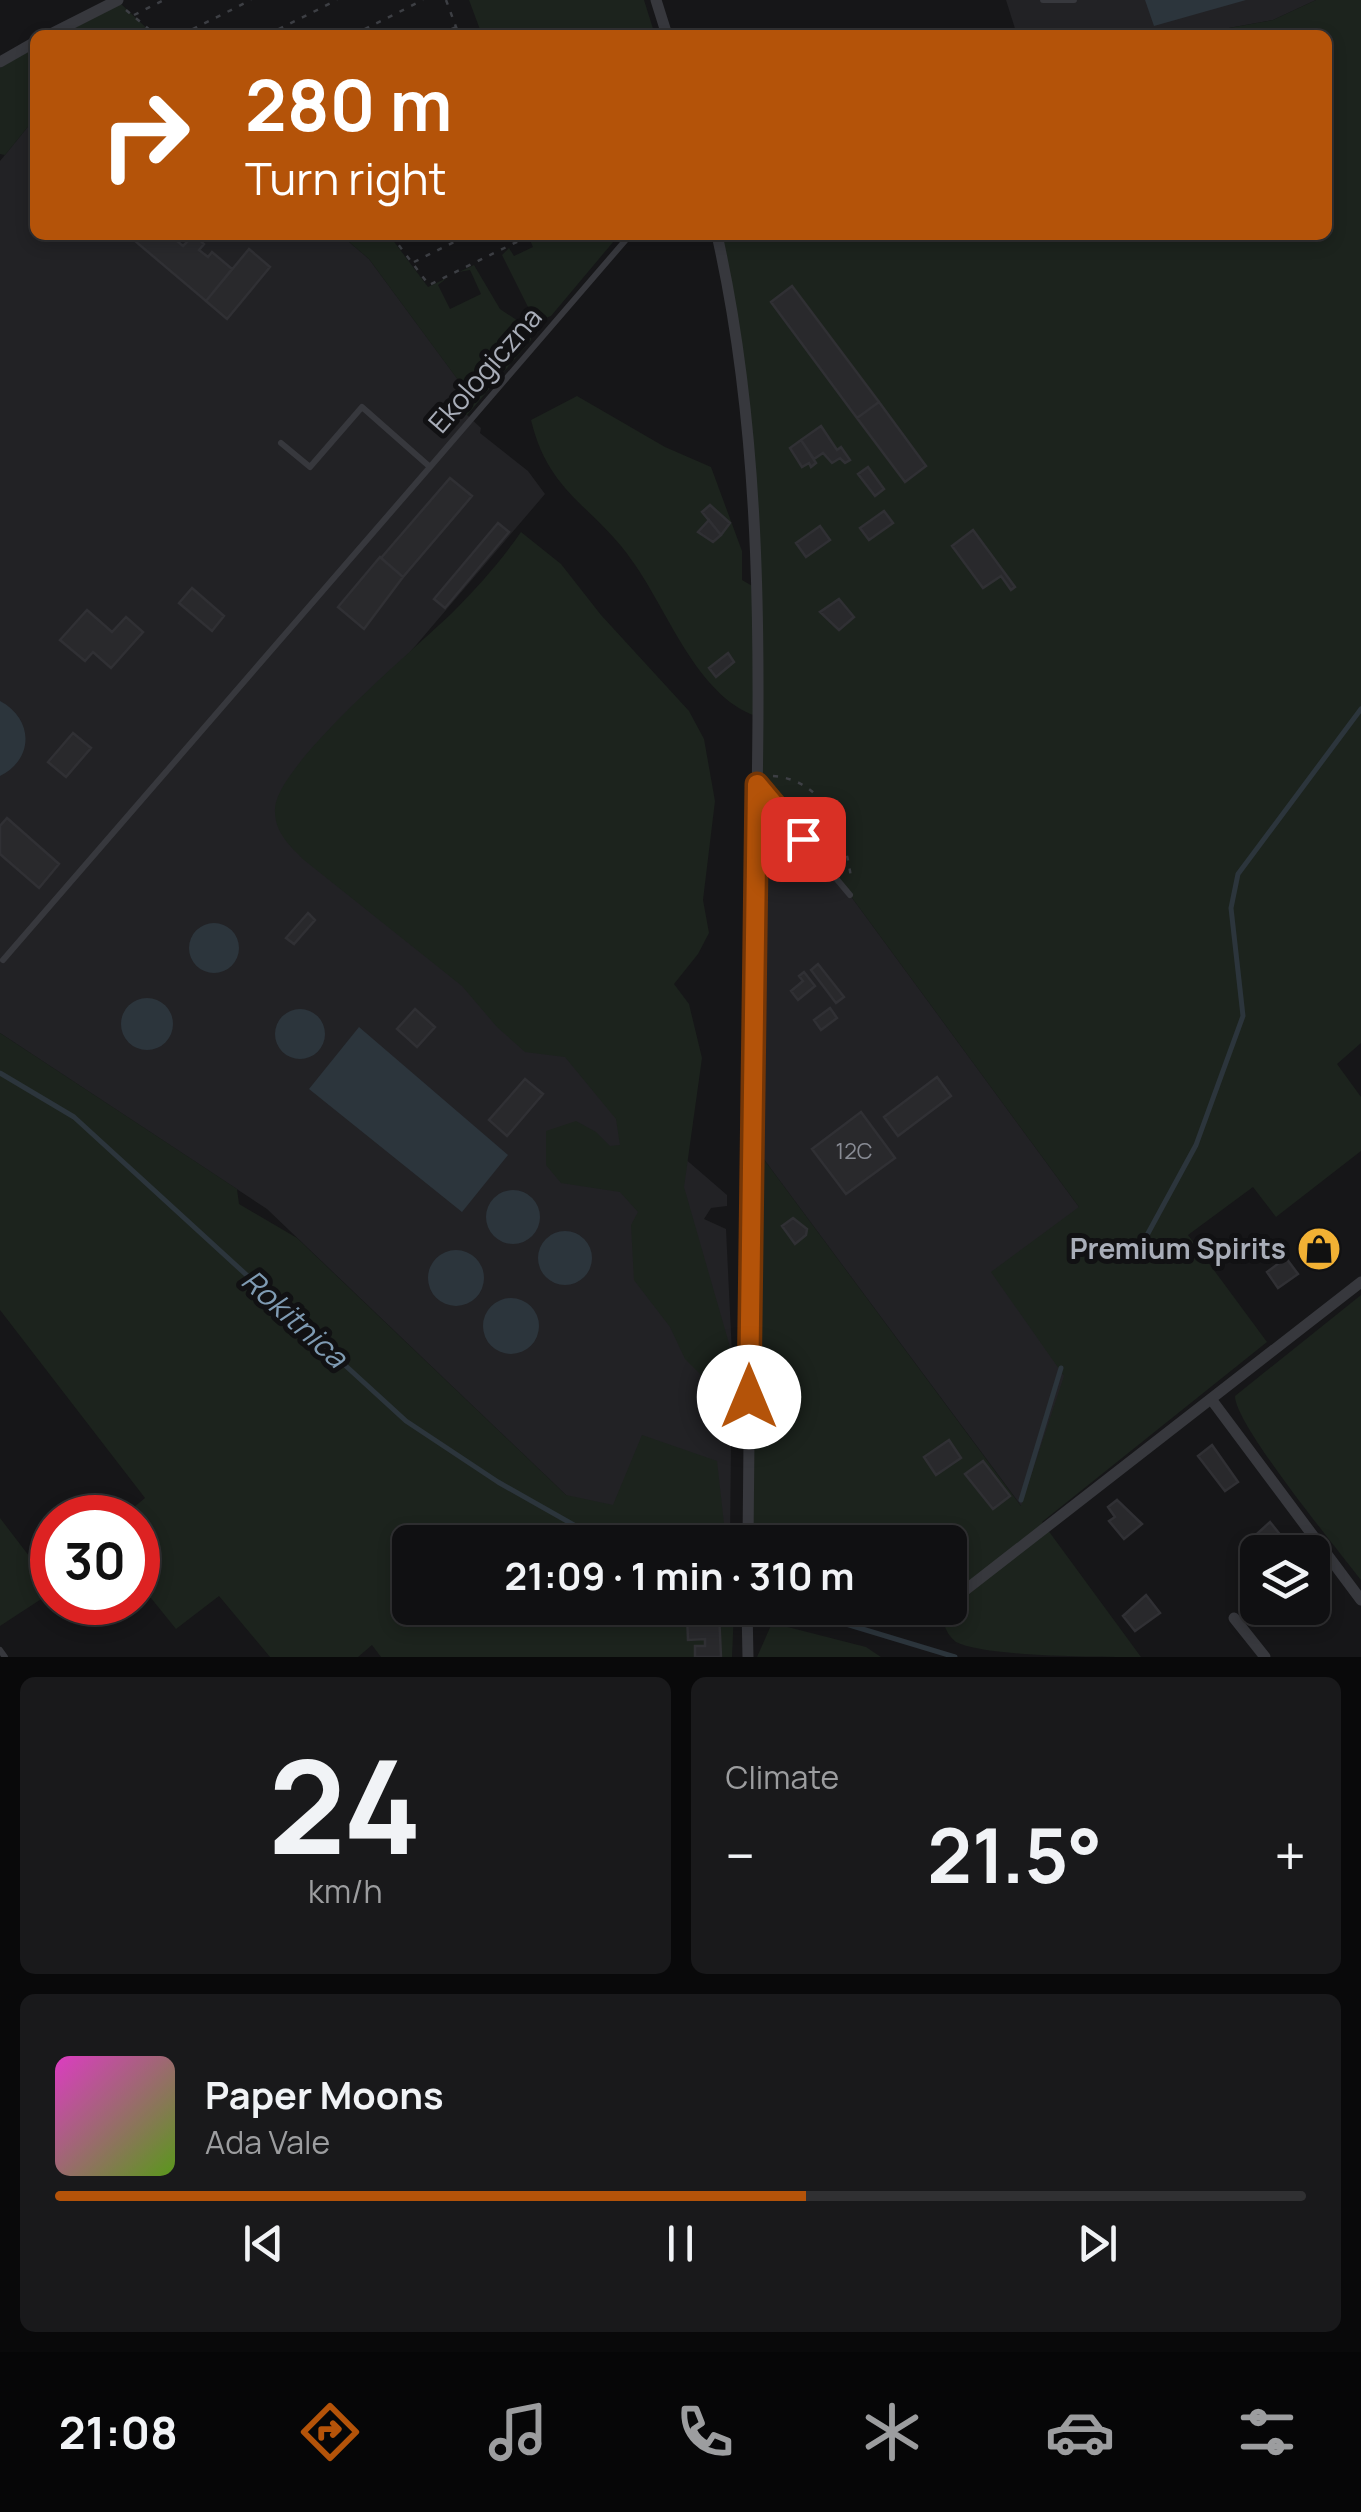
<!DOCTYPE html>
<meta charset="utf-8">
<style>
body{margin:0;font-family:Manrope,sans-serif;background:#19191b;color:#f1f3f6;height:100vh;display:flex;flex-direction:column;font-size:38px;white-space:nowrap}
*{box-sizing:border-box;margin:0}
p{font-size:32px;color:#9c9d9f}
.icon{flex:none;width:55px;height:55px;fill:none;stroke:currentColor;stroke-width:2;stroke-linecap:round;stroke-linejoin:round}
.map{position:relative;height:1657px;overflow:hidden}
.drawer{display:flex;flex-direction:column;gap:20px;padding:20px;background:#09090a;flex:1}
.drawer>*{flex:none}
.hud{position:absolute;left:30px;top:30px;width:1302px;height:210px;border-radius:15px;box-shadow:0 5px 15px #0003,0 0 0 2px #303032;background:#b45309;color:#fff;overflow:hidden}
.tools{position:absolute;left:1240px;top:1535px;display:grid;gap:20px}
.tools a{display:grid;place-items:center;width:90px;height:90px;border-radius:15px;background:#101012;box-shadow:0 5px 15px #0003,0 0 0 2px #303032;font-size:50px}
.speed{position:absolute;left:30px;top:1495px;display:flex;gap:20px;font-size:50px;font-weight:700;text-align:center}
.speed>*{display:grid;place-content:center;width:130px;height:130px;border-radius:50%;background:#101012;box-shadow:0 5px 15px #0003,0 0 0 2px #303032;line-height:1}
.speed .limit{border:15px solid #d22;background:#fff;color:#111}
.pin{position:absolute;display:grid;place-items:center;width:85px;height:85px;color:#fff;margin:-42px;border-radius:20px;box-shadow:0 5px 15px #0006}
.me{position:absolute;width:110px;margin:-55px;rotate:0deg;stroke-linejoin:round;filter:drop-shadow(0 0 8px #0008)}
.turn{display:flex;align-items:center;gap:35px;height:210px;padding:0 50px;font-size:45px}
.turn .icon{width:130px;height:130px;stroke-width:2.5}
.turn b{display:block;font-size:70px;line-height:85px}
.big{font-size:75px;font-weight:700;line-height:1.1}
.drawer .card{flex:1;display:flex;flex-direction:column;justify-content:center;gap:15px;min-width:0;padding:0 35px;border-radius:15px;background:#19191b}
.drawer .dial{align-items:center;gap:0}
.dial b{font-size:130px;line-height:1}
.song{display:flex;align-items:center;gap:30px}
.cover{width:120px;height:120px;border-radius:15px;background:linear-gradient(135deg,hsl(310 70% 55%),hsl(90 70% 35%))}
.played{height:10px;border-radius:5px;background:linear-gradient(90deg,#b45309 60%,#303032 60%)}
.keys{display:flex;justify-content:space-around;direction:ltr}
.heat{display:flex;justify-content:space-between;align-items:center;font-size:55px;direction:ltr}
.drawer .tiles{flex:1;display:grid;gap:20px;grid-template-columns:1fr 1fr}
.card:last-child{grid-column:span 2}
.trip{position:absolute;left:392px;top:1525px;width:575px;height:100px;border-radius:15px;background:#101012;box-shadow:0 5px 15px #0003,0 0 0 2px #303032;font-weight:700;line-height:100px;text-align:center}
.tab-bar{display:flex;height:160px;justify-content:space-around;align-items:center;background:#060607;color:#9c9d9f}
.tab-bar .icon{width:70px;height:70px}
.tab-bar .on{color:#b45309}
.tab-bar b{font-size:45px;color:#f1f3f6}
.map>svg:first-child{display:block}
.built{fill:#222225}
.green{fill:#1c231d}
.water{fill:#2c353c}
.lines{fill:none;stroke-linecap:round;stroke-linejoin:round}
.stream{stroke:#2c353c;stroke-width:5}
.building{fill:#29292c;stroke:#303034;stroke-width:2.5}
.path{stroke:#3d3f44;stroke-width:2.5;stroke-dasharray:5 8;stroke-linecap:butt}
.service{stroke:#37383d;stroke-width:6}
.minor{stroke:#37383d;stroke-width:11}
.route-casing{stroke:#753606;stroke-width:25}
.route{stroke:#b45309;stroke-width:18}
.labels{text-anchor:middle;stroke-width:10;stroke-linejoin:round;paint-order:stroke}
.number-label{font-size:22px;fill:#888b94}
.street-label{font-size:28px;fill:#a8adb8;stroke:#111113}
.poi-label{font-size:28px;font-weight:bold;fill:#a8adb8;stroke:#111113;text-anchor:end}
.water-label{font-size:30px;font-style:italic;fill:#7f9bb3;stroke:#111113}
</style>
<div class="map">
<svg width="1361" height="1657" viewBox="0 0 1361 1657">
<rect width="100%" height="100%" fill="#161618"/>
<!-- built -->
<path class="built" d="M 1006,0 L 1316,0 L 1273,20 L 1190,35 L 1017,35 Z
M 35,118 L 35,235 L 341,235 L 369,259 L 462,385 L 446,403 L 459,415 L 467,415 L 481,428 L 480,433 L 528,471 L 545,494 L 278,807 L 727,1195 L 727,1206 L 711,1208 L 704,1219 L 726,1229 L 732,1354 L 730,1542 L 624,1542 L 612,1539 L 267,1209 L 0,1033 L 0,161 Z
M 757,784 L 850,895 L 1079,1207 L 1065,1377 L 1022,1507 L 751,1142 Z"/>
<!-- green -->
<path class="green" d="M 469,0 L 644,0 L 655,35 L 482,35 Z
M 1316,0 L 1361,0 L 1361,1043 L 1337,1064 L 1361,1097 L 1361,1151 L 1276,1217 L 1253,1187 L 1188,1235 L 1267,1342 L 1042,1522 L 1141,1657 C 1098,1657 986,1657 956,1642 C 944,1632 944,1622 940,1608 L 921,1617 L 862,1608 L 950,1608 L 950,1542 L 748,1542 L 751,1142 L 1021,1506 L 1064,1376 L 991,1272 L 1079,1207 L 850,895 L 757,784 L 756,716 C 697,696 667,609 633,562 C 594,505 549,495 531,420 L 577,396 L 665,447 L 711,467 L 742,551 L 742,580 L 754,587 L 751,447 L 716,235 L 1328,235 L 1328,35 L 1190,35 L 1273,20 Z
M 121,4 L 154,35 L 60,35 Z
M 35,47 L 35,118 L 5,155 L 0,154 L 0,68 Z
M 341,235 L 389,235 L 428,287 L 447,278 L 438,285 L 450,309 L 481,294 L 470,270 L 459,272 L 474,265 L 500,309 L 530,329 L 531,340 L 467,415 L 459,415 L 446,403 L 461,384 L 369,259 Z
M 533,235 L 619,235 L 551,316 L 543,319 L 528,307 L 502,255 L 509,248 L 514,256 L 533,247 L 529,238 Z
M 521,532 L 561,564 L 601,615 L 689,711 L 704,739 L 715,801 L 703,900 L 709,933 L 698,954 L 674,984 L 689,1004 L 702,1058 L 684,1187 L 732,1354 L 706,1380 L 685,1359 L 670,1327 L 634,1280 L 631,1225 L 638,1212 L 620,1192 L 561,1183 L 546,1165 L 546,1131 L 576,1121 L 596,1132 L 610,1146 L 620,1145 L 616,1119 L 565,1057 L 525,1052 L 497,1027 L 462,986 L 304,860 C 290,846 274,832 275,809 C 276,765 417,647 452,613 C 477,588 501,561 521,532 Z
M 0,1033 L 237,1189 L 239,1204 L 297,1238 L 566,1495 L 613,1505 L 642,1435 L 717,1461 L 726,1542 L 410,1542 L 410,1608 L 729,1608 L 734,1611 L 732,1657 L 381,1657 L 372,1645 L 358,1657 L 270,1657 L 219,1596 L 176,1629 L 138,1582 L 138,1518 L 122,1517 L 145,1498 L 0,1310 Z
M 1361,1295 L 1361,1580 C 1338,1550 1235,1425 1235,1396 Z
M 0,1518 L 52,1586 L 52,1592 L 0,1626 Z
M 772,1623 L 866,1647 L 881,1657 L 757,1657 Z"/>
<!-- water -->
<path class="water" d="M 1145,0 L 1246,0 L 1154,26 Z
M 0,701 C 34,719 34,759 0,776 Z
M189 948a25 25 0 1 1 50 0a25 25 0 1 1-50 0Z
M121 1024a26 26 0 1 1 52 0a26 26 0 1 1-52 0Z
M275 1034a25 25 0 1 1 50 0a25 25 0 1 1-50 0Z
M 359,1027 L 508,1155 L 462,1212 L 309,1089 Z
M486 1217a27 27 0 1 1 54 0a27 27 0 1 1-54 0Z
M538 1258a27 27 0 1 1 54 0a27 27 0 1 1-54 0Z
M428 1278a28 28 0 1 1 56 0a28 28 0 1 1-56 0Z
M483 1326a28 28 0 1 1 56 0a28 28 0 1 1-56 0Z"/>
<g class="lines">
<!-- stream -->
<path class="stream" d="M 0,1073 L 74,1117 L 406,1421 L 498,1482 L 604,1542
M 1140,1248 L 1196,1145 L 1243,1016 L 1231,908 L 1238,874 L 1361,709
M 1021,1500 L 1061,1368
M 793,1608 L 955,1657"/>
</g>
<!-- building -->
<path class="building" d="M 128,235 L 170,235 L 183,246 L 194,235 L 204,244 L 199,250 L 208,257 L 212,252 L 232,269 L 206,301 Z
M 249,249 L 270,267 L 227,319 L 206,301 Z
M 792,286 L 879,402 L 857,418 L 771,302 Z
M 879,402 L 926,466 L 905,482 L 857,418 Z
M 821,426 L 837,450 L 841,447 L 850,460 L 845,463 L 840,458 L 832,463 L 823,453 L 814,459 L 801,440 Z
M 801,440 L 816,463 L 811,467 L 809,463 L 802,467 L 790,448 Z
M 868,467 L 884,489 L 875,496 L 858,474 Z
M 450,478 L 472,496 L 403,577 L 381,558 Z
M 710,505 L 730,523 L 721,535 L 702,512 Z
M 884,511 L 893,523 L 869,540 L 860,528 Z
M 709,520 L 721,535 L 713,542 L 698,532 Z
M 498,523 L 509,532 L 445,608 L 434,599 Z
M 820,526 L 830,540 L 806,557 L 796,543 Z
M 973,530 L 1015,587 L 1011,590 L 1001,576 L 983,588 L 952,546 Z
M 380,557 L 403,577 L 364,629 L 338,607 Z
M 192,588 L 224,616 L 212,631 L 179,603 Z
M 839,599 L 854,617 L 839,630 L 820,612 Z
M 87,610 L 112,632 L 126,617 L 143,632 L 111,668 L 93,652 L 85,661 L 60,640 Z
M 728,653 L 734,662 L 716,677 L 709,668 Z
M 73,733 L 91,748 L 66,777 L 48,762 Z
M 7,818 L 59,864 L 39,888 L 0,854 L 0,826 Z
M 308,913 L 315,920 L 294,944 L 286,938 Z
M 818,964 L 844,997 L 836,1003 L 811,970 Z
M 804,972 L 815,986 L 798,1000 L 791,991 L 803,981 L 799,976 Z
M 830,1008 L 837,1018 L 821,1030 L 814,1020 Z
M 415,1009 L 435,1027 L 417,1047 L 397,1029 Z
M 937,1077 L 951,1096 L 898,1136 L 884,1117 Z
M 525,1079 L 543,1094 L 507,1136 L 489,1120 Z
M 861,1112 L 895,1158 L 846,1194 L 812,1149 Z
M 793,1218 L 807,1229 L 806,1235 L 795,1244 L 782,1226 Z
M 1286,1258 L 1298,1274 L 1278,1288 L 1267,1272 Z
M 949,1440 L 961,1458 L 936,1475 L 924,1457 Z
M 1212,1445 L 1238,1482 L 1225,1491 L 1198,1456 Z
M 983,1461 L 1010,1496 L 993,1509 L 965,1474 Z
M 1117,1500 L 1142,1524 L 1124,1539 L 1109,1521 L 1115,1517 L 1108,1507 Z
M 1270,1522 L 1286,1542 L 1281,1546 L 1288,1552 L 1258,1552 L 1258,1559 L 1246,1544 Z
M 1146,1595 L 1160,1613 L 1135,1631 L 1123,1616 Z
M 719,1613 L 721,1657 L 695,1657 L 695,1646 L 705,1646 L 705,1639 L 688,1640 L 687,1614 Z"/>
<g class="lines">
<!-- path -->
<path class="path" d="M 446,0 L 459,35
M 126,10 L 156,35
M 134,15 L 164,0
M 181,35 L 251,0
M 267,35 L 337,0
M 353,35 L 423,0
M 439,35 L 456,27
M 391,235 L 429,285 L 531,235
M 414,262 L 468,235
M 773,776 C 825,780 845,832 851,878"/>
<!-- service -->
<path class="service" d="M 1043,0 L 1074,0
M 281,443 L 310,467 L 362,407 L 430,467 L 630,235
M 757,784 L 850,895
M 3,960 L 430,467
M 0,1650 L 5,1657"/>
<!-- minor -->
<path class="minor" d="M 656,0 L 667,35
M 49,35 L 118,0
M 0,62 L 35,42
M 717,235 C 767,457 759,687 755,914 C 752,1123 750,1333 748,1542
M 1211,1399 L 1361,1600
M 950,1602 L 1361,1282
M 747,1608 L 748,1657
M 862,1608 C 891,1617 912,1622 940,1608
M 1234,1618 L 1265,1657"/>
</g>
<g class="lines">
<defs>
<path id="route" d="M 749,1397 L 757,784 L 803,839"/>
</defs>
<!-- route casing -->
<use href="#route" class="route-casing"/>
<!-- route -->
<use href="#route" class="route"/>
</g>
<!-- icons -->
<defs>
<symbol id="shop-disc" viewBox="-11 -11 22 22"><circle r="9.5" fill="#f2b134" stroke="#111113"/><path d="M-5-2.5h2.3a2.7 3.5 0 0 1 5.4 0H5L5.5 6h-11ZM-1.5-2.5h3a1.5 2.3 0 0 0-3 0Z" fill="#111"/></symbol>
</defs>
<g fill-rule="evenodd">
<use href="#shop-disc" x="1294" y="1224" width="50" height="50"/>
</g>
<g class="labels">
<!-- number labels -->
<g class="number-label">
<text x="854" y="1159">12C</text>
</g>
<!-- street labels -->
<g class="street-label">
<text transform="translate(485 370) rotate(-49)" y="10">Ekologiczna</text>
</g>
<!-- poi labels -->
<g class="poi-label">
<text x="1286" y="1259">Premium Spirits</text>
</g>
<!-- water labels -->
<g class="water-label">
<text transform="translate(294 1319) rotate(42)" y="10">Rokitnica</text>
</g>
</g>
</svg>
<div class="tools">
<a><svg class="icon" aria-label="layers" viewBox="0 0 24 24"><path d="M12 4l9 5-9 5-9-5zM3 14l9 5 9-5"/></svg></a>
</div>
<div class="speed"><div class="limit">30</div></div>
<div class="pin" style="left:803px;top:839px;background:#d93025"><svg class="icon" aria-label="arrive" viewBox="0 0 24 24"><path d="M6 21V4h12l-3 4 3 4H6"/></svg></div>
<svg class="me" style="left:749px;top:1397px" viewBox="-20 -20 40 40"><circle r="19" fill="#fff"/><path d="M0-13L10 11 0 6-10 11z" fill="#b45309"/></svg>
<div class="trip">21:09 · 1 min · 310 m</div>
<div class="hud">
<div class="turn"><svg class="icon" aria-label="right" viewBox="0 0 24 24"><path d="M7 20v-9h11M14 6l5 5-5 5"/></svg><div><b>280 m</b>Turn right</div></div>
</div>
</div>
<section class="drawer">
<div class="tiles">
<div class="card dial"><b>24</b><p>km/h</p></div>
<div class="card"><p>Climate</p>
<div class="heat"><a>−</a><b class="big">21.5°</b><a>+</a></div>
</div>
<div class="card">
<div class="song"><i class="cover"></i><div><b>Paper Moons</b><p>Ada Vale</p></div></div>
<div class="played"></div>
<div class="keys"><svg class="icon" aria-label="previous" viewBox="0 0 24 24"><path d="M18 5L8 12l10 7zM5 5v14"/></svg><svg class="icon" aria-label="pause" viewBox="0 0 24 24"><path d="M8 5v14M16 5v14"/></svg><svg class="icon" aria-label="next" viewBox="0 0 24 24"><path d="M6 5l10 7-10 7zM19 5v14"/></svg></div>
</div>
</div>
</section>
<nav class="tab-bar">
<b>21:08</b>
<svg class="icon on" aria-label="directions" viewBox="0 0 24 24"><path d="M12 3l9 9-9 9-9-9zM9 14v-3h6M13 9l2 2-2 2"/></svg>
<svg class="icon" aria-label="music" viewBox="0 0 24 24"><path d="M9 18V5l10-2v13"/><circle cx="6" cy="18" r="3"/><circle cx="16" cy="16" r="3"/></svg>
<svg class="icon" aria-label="phone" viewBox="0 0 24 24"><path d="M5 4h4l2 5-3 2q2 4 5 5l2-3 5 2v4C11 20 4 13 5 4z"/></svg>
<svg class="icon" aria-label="climate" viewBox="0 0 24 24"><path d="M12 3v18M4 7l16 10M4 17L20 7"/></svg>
<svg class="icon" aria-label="car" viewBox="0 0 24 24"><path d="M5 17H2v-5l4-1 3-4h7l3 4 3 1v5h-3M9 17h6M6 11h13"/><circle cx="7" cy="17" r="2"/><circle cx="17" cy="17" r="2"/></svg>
<svg class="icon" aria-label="filters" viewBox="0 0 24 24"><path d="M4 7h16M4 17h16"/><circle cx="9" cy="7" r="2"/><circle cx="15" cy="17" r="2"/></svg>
</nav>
